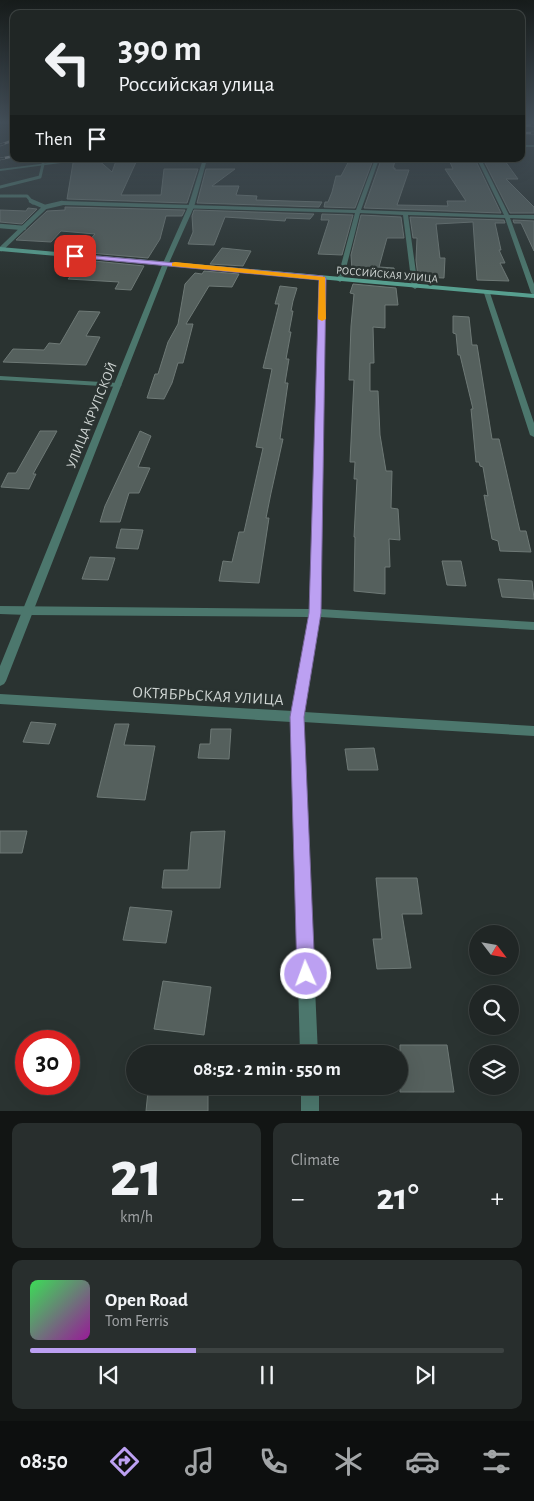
<!DOCTYPE html>
<meta charset="utf-8">
<style>
body{margin:0;font-family:"Alegreya Sans",sans-serif;background:#282e2d;color:#f1f3f6;height:100vh;display:flex;flex-direction:column;font-size:19px;white-space:nowrap}
*{box-sizing:border-box;margin:0}
p{font-size:16px;color:#a2a5a7}
.icon{flex:none;width:28px;height:28px;fill:none;stroke:currentColor;stroke-width:2;stroke-linecap:round;stroke-linejoin:round}
.map{position:relative;height:1111px;overflow:hidden}
.side{display:flex;flex-direction:column;gap:12px;padding:12px;background:#121514;flex:1}
.side>*{flex:none}
.hud{position:absolute;left:10px;top:10px;width:515px;height:152px;border-radius:10px;box-shadow:0 5px 20px #0002,0 0 0 1px #3d4342;background:#202625;color:#f1f3f6;overflow:hidden}
.needle{width:32px;rotate:121deg}
.controls{position:absolute;left:469px;top:925px;display:grid;gap:10px}
.controls a{display:grid;place-items:center;width:50px;height:50px;border-radius:50%;background:#202625;box-shadow:0 5px 20px #0002,0 0 0 1px #3d4342;font-size:25px}
.speed{position:absolute;left:15px;top:1030px;display:flex;gap:10px;font-size:25px;font-weight:700;text-align:center}
.speed>*{display:grid;place-content:center;width:65px;height:65px;border-radius:50%;background:#202625;box-shadow:0 5px 20px #0002,0 0 0 1px #3d4342;line-height:1}
.speed .limit{border:8px solid #d22;background:#fff;color:#111}
.pin{position:absolute;display:grid;place-items:center;width:42px;height:42px;color:#fff;margin:-21px;border-radius:10px;box-shadow:0 2px 8px #0006}
.me{position:absolute;width:55px;margin:-28px;rotate:358deg;stroke-linejoin:round;filter:drop-shadow(0 0 4px #0008)}
.turn{display:flex;align-items:center;gap:18px;height:105px;padding:0 25px;font-size:22px}
.turn .icon{width:65px;height:65px;stroke-width:2.5}
.turn b{display:block;font-size:35px;line-height:42px}
.then{display:flex;align-items:center;height:48px;padding:0 25px;background:#0003;gap:10px;font-size:19px}
.big{font-size:38px;font-weight:700;line-height:1.1}
.side .widget{flex:1;display:flex;flex-direction:column;justify-content:center;gap:8px;min-width:0;padding:0 18px;border-radius:10px;background:#282e2d}
.side .dial{align-items:center;gap:0}
.dial b{font-size:65px;line-height:1}
.song{display:flex;align-items:center;gap:15px}
.cover{width:60px;height:60px;border-radius:8px;background:linear-gradient(135deg,hsl(130 70% 55%),hsl(300 70% 35%))}
.played{height:5px;border-radius:2px;background:linear-gradient(90deg,#bca0f2 35%,#3d4342 35%)}
.keys{display:flex;justify-content:space-around;direction:ltr}
.heat{display:flex;justify-content:space-between;align-items:center;font-size:28px;direction:ltr}
.side .tiles{flex:1;display:grid;gap:12px;grid-template-columns:1fr 1fr}
.widget:last-child{grid-column:span 2}
.trip{position:absolute;left:126px;top:1045px;width:282px;height:50px;border-radius:25px;background:#202625;box-shadow:0 5px 20px #0002,0 0 0 1px #3d4342;font-weight:700;line-height:50px;text-align:center}
.tabs{display:flex;height:80px;justify-content:space-around;align-items:center;background:#0d0f0f;color:#a2a5a7}
.tabs .icon{width:35px;height:35px}
.tabs .selected{color:#bca0f2}
.tabs b{font-size:22px;color:#f1f3f6}
.map>svg:first-child{display:block}
.building{fill:#55605d;stroke:#6e7976}
.lines{fill:none;stroke-linecap:round;stroke-linejoin:round}
.service-far1{stroke:#4c776d;stroke-width:3}
.service{stroke:#4c776d;stroke-width:4.5}
.minor{fill:#4c776d;fill-rule:evenodd}
.tertiary{fill:#4c776d;fill-rule:evenodd}
.secondary{fill:#579f8f;fill-rule:evenodd}
.rail-casing{stroke:#a9b0ae;stroke-width:2.5}
.rail{stroke:#2a3331;stroke-width:2;stroke-dasharray:5;stroke-linecap:butt}
.route{fill:#bca0f2;stroke:#7a689d}
.slow{fill:#f59e0b}
.labels{text-anchor:middle;stroke-width:5;stroke-linejoin:round;paint-order:stroke}
.far-street-label{font-size:11px;fill:#cfd5d3;stroke:#2a3331}
.street-label{font-size:14px;fill:#cfd5d3;stroke:#2a3331}
.near-street-label{font-size:16px;fill:#cfd5d3;stroke:#2a3331}
</style>
<div class="map">
<svg width="534" height="1111" viewBox="0 0 534 1111">
<rect width="100%" height="100%" fill="#2a3331"/>
<!-- building -->
<path class="building" d="M 93,159 L 97,159 L 112,172 L 116,161 L 137,160 L 121,195 L 161,195 L 164,169 L 198,169 L 187,203 L 67,199 L 73,163 Z
M 350,159 L 373,160 L 355,208 L 324,207 L 325,202 L 328,202 L 332,192 L 336,176 L 341,176 Z
M 381,160 L 395,161 L 393,168 L 395,168 L 395,170 L 409,170 L 397,205 L 448,206 L 447,201 L 466,201 L 445,169 L 453,169 L 449,160 L 476,161 L 501,213 L 364,208 Z
M 484,161 L 505,161 L 518,179 L 506,179 L 534,207 L 534,213 L 510,213 Z
M 206,169 L 235,169 L 212,186 L 239,186 L 236,195 L 257,196 L 256,200 L 322,202 L 319,207 L 197,203 Z
M 65,207 L 185,210 L 182,216 L 166,216 L 160,239 L 148,258 L 90,253 L 96,246 L 85,245 L 95,234 L 61,231 L 51,242 L 16,240 L 47,211 L 65,210 Z
M 28,208 L 37,209 L 22,224 L 0,222 L 0,210 L 26,211 Z
M 194,210 L 314,214 L 310,219 L 286,218 L 285,221 L 225,217 L 214,245 L 188,244 L 193,232 L 192,216 Z
M 322,214 L 353,215 L 342,255 L 318,254 L 329,220 L 321,220 Z
M 361,215 L 401,217 L 404,238 L 387,238 L 379,267 L 394,268 L 396,280 L 355,276 L 356,271 L 352,271 L 351,255 Z
M 410,217 L 504,220 L 505,223 L 495,223 L 501,250 L 499,250 L 505,263 L 500,263 L 509,281 L 477,280 L 473,222 L 436,224 L 440,258 L 445,258 L 444,278 L 418,277 L 416,260 L 417,238 L 413,238 Z
M 513,220 L 534,221 L 534,251 L 521,223 L 514,223 Z
M 222,248 L 251,251 L 243,266 L 210,264 Z
M 84,260 L 144,266 L 131,290 L 115,289 L 119,282 L 68,279 Z
M 204,271 L 239,274 L 232,287 L 209,286 L 186,324 L 193,324 L 183,363 L 178,363 L 172,383 L 164,399 L 147,398 L 155,374 L 158,374 L 168,342 L 178,324 L 185,284 L 195,273 L 202,274 Z
M 353,284 L 396,288 L 398,305 L 385,305 L 385,328 L 373,327 L 374,363 L 370,363 L 370,391 L 378,391 L 380,435 L 386,471 L 392,471 L 391,508 L 398,509 L 400,540 L 389,539 L 390,567 L 385,567 L 385,594 L 354,591 L 355,537 L 354,537 L 357,479 L 354,479 L 355,462 L 350,462 L 354,380 L 349,380 L 351,326 L 354,294 L 350,293 Z
M 280,286 L 297,288 L 293,301 L 291,311 L 293,311 L 289,332 L 291,332 L 286,359 L 289,359 L 285,383 L 288,383 L 280,439 L 283,439 L 271,493 L 266,518 L 269,518 L 259,583 L 219,581 L 223,561 L 232,562 L 239,532 L 244,532 L 263,448 L 256,447 L 272,369 L 263,368 L 279,304 L 275,304 Z
M 79,311 L 100,312 L 86,336 L 100,337 L 86,365 L 3,362 L 13,349 L 44,350 L 49,343 L 60,344 Z
M 453,316 L 469,317 L 472,345 L 477,345 L 492,439 L 499,439 L 520,531 L 526,531 L 531,552 L 500,551 L 498,541 L 492,539 L 484,495 L 488,496 L 483,467 L 480,466 L 479,462 L 476,462 L 471,409 L 473,409 L 460,355 L 458,355 L 456,334 L 453,333 Z
M 40,431 L 57,431 L 33,474 L 36,474 L 29,489 L 1,487 L 8,473 L 16,473 Z
M 140,431 L 151,436 L 138,467 L 150,468 L 139,493 L 129,493 L 120,522 L 100,522 L 105,506 Z
M 121,529 L 143,530 L 138,549 L 116,548 Z
M 90,557 L 115,558 L 108,580 L 82,579 Z
M 442,561 L 461,561 L 466,586 L 447,585 Z
M 498,579 L 532,581 L 534,599 L 502,597 Z
M 31,722 L 56,724 L 49,744 L 23,742 Z
M 115,724 L 129,724 L 124,745 L 155,746 L 145,800 L 97,797 Z
M 211,729 L 231,729 L 229,759 L 198,758 L 200,744 L 210,744 Z
M 374,748 L 378,770 L 348,770 L 345,749 Z
M 0,831 L 27,831 L 22,853 L 0,853 Z
M 225,831 L 220,888 L 162,888 L 164,870 L 188,870 L 191,832 Z
M 376,878 L 417,878 L 422,914 L 402,914 L 411,968 L 377,969 L 373,939 L 382,939 Z
M 130,907 L 172,911 L 166,943 L 123,940 Z
M 163,981 L 211,987 L 204,1035 L 154,1029 Z
M 400,1045 L 447,1045 L 454,1092 L 400,1092 Z
M 208,1089 L 208,1111 L 146,1111 L 148,1091 Z"/>
<g class="lines">
<!-- service-far1 -->
<path class="service-far1" d="M 0,187 L 40,177 L 43,164
M 0,196 L 27,196 L 33,203"/>
<!-- service -->
<path class="service" d="M 31,201 L 45,207
M 0,226 L 24,228
M 1,249 L 45,207 L 62,203"/>
<!-- minor -->
<path class="minor" d="M 375,159 L 379,159 L 361,210 L 504,215 L 477,159 L 481,159 L 509,215 L 534,215 L 534,219 L 510,218 L 534,284 L 534,295 L 531,293 L 505,218 L 408,215 L 418,287 L 415,289 L 412,287 L 403,215 L 360,213 L 343,280 L 340,282 L 337,280 L 355,213 L 62,205 L 59,203 L 62,201 L 356,210 Z
M 321,277 L 326,278 L 320,609 L 534,622 L 534,630 L 320,617 L 304,712 L 534,726 L 534,736 L 303,722 L 318,1054 L 300,1054 L 291,722 L 0,704 L 0,694 L 292,711 L 309,617 L 27,615 L 0,614 L 0,606 L 310,609 Z
M 485,292 L 490,293 L 534,423 L 534,437 L 530,435 L 484,293 Z
M 0,376 L 118,383 L 122,385 L 118,387 L 0,380 Z
M 301,1086 L 319,1086 L 319,1111 L 301,1111 Z"/>
<!-- tertiary -->
<path class="tertiary" d="M 521,145 L 534,145 L 534,147 L 521,147 Z
M 80,159 L 91,159 L 0,171 L 0,169 Z
M 203,159 L 207,159 L 194,207 L 169,263 L 6,681 L 4,684 L 0,686 L 0,666 L 163,263 L 188,207 Z"/>
<!-- secondary -->
<path class="secondary" d="M 0,247 L 534,294 L 534,298 L 0,251 Z"/>
<defs>
<path id="rail" d="M 521,126 L 534,125
M 521,133 L 534,133
M 0,145 L 14,140
M 0,159 L 14,156"/>
</defs>
<!-- rail casing -->
<use href="#rail" class="rail-casing"/>
<!-- rail -->
<use href="#rail" class="rail"/>
</g>
<!-- sky -->
<linearGradient id="sky" x2="0" y2="1"><stop stop-color="#171c1b"/><stop offset="0.44" stop-color="#44505a"/><stop offset="1" stop-color="#44505a" stop-opacity="0"/></linearGradient>
<rect width="534" height="278" fill="url(#sky)"/>
<!-- route -->
<path class="route" d="M 75,254 L 323,276 L 326,278 L 321,613 L 304,717 L 315,974 L 312,981 L 306,984 L 299,981 L 297,974 L 290,717 L 309,613 L 319,280 L 72,257 L 72,254 Z"/>
<!-- slow -->
<path class="slow" d="M 175,262 L 325,277 L 326,319 L 322,321 L 318,319 L 319,280 L 172,266 L 172,263 Z"/>
<g class="labels">
<!-- far-street labels -->
<g class="far-street-label">
<text transform="translate(387 274) rotate(5)" y="4">РОССИЙСКАЯ УЛИЦА</text>
</g>
<!-- street labels -->
<g class="street-label">
<text transform="translate(91 415) rotate(-68)" y="5">УЛИЦА КРУПСКОЙ</text>
</g>
<!-- near-street labels -->
<g class="near-street-label">
<text transform="translate(208 695) rotate(3)" y="6">ОКТЯБРЬСКАЯ УЛИЦА</text>
</g>
</g>
</svg>
<div class="controls">
<a><svg class="needle" viewBox="-14 -14 28 28"><path d="M0-13l5 13h-10z" fill="#e53935"/><path d="M0 13l5-13h-10z" fill="#a2a5a7"/></svg></a>
<a><svg class="icon" aria-label="search" viewBox="0 0 24 24"><circle cx="10" cy="10" r="6"/><path d="M15 15l6 6"/></svg></a>
<a><svg class="icon" aria-label="layers" viewBox="0 0 24 24"><path d="M12 4l9 5-9 5-9-5zM3 14l9 5 9-5"/></svg></a>
</div>
<div class="speed"><div class="limit">30</div></div>
<div class="pin" style="left:75px;top:256px;background:#d93025"><svg class="icon" aria-label="arrive" viewBox="0 0 24 24"><path d="M6 21V4h12l-3 4 3 4H6"/></svg></div>
<svg class="me" style="left:306px;top:974px" viewBox="-20 -20 40 40"><circle r="17" fill="#bca0f2" stroke="#fff" stroke-width="3"/><path d="M0-11L8 9 0 5-8 9z" fill="#fff"/></svg>
<div class="trip">08:52 · 2 min · 550 m</div>
<div class="hud">
<div class="turn"><svg class="icon" aria-label="left" viewBox="0 0 24 24"><path d="M17 20v-9H6M10 6l-5 5 5 5"/></svg><div><b>390 m</b>Российская улица</div></div>
<div class="then">Then<svg class="icon" aria-label="arrive" viewBox="0 0 24 24"><path d="M6 21V4h12l-3 4 3 4H6"/></svg></div>
</div>
</div>
<section class="side">
<div class="tiles">
<div class="widget dial"><b>21</b><p>km/h</p></div>
<div class="widget"><p>Climate</p>
<div class="heat"><a>−</a><b class="big">21°</b><a>+</a></div>
</div>
<div class="widget">
<div class="song"><i class="cover"></i><div><b>Open Road</b><p>Tom Ferris</p></div></div>
<div class="played"></div>
<div class="keys"><svg class="icon" aria-label="previous" viewBox="0 0 24 24"><path d="M18 5L8 12l10 7zM5 5v14"/></svg><svg class="icon" aria-label="pause" viewBox="0 0 24 24"><path d="M8 5v14M16 5v14"/></svg><svg class="icon" aria-label="next" viewBox="0 0 24 24"><path d="M6 5l10 7-10 7zM19 5v14"/></svg></div>
</div>
</div>
</section>
<nav class="tabs">
<b>08:50</b>
<svg class="icon selected" aria-label="directions" viewBox="0 0 24 24"><path d="M12 3l9 9-9 9-9-9zM9 14v-3h6M13 9l2 2-2 2"/></svg>
<svg class="icon" aria-label="music" viewBox="0 0 24 24"><path d="M9 18V5l10-2v13"/><circle cx="6" cy="18" r="3"/><circle cx="16" cy="16" r="3"/></svg>
<svg class="icon" aria-label="phone" viewBox="0 0 24 24"><path d="M5 4h4l2 5-3 2q2 4 5 5l2-3 5 2v4C11 20 4 13 5 4z"/></svg>
<svg class="icon" aria-label="climate" viewBox="0 0 24 24"><path d="M12 3v18M4 7l16 10M4 17L20 7"/></svg>
<svg class="icon" aria-label="car" viewBox="0 0 24 24"><path d="M5 17H2v-5l4-1 3-4h7l3 4 3 1v5h-3M9 17h6M6 11h13"/><circle cx="7" cy="17" r="2"/><circle cx="17" cy="17" r="2"/></svg>
<svg class="icon" aria-label="filters" viewBox="0 0 24 24"><path d="M4 7h16M4 17h16"/><circle cx="9" cy="7" r="2"/><circle cx="15" cy="17" r="2"/></svg>
</nav>
